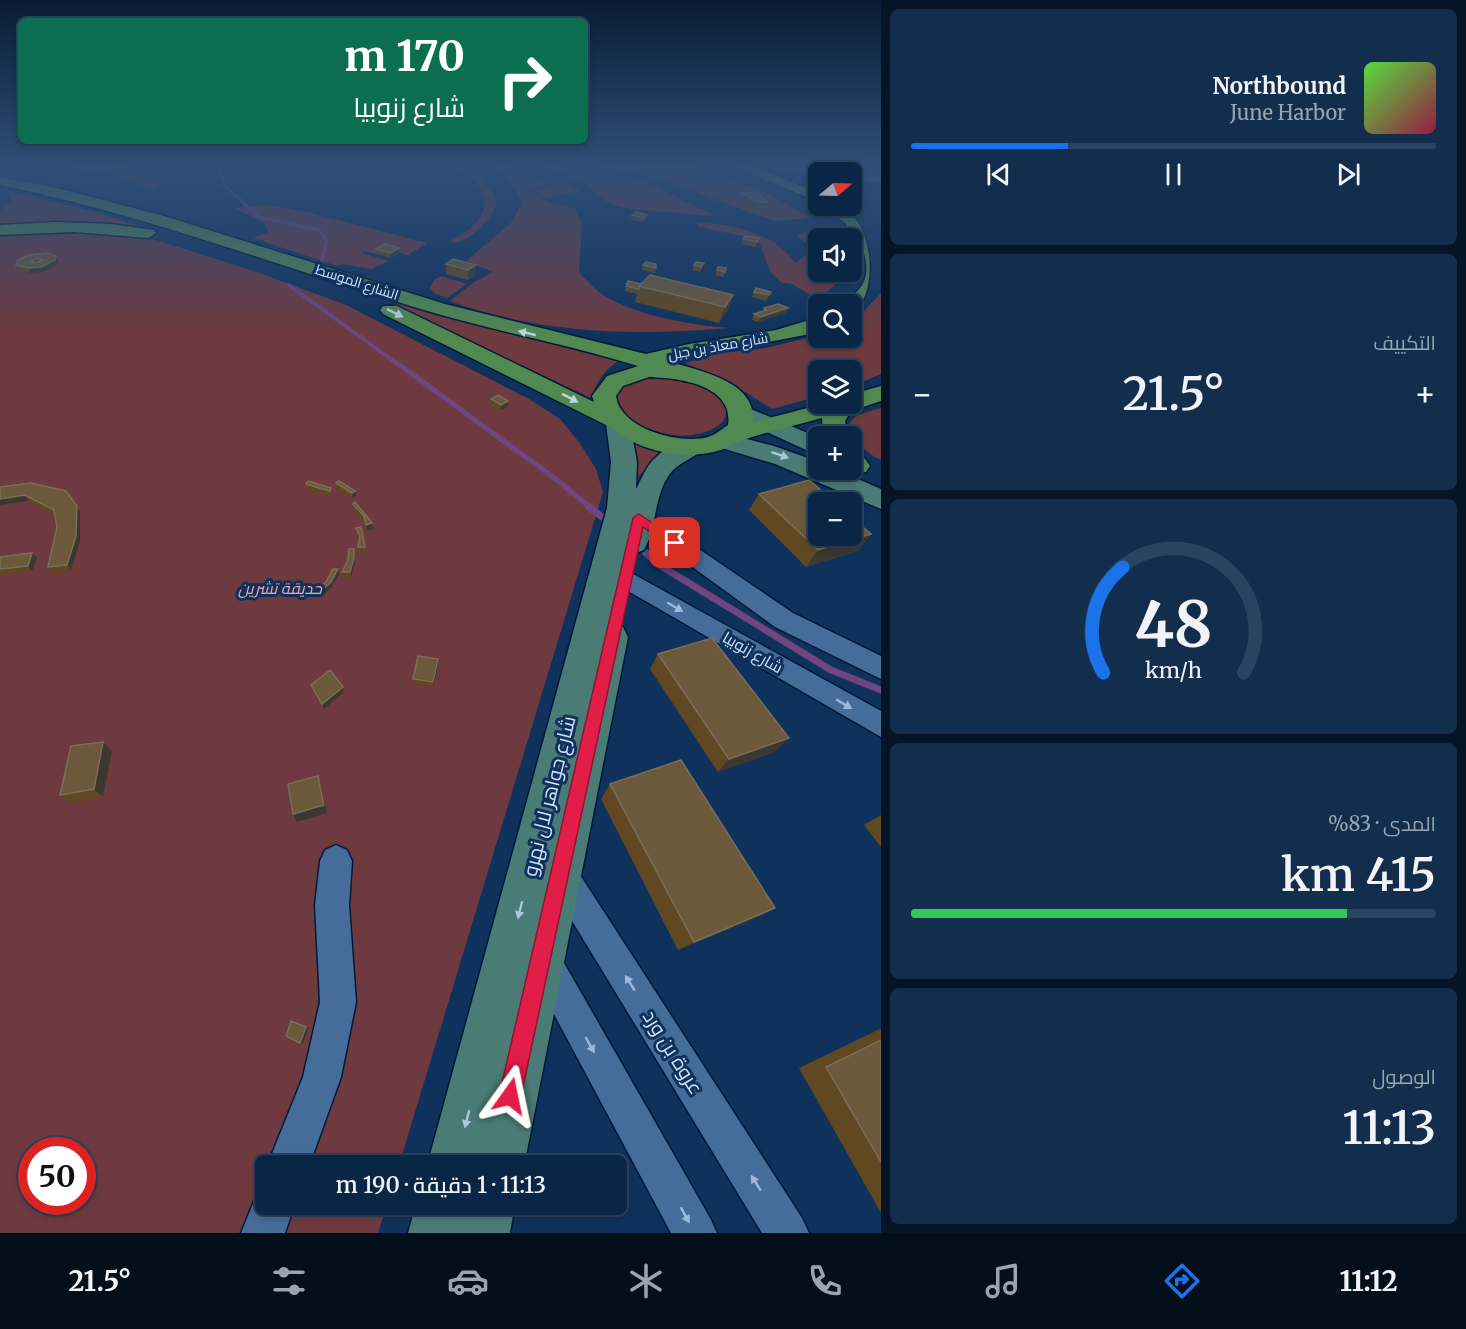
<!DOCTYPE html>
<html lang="ar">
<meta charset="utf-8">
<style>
body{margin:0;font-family:Merriweather,Cairo,serif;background:#132e4c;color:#f1f3f6;direction:rtl;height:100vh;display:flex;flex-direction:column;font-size:22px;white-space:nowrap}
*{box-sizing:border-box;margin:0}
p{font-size:20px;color:#99a5b3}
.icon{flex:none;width:33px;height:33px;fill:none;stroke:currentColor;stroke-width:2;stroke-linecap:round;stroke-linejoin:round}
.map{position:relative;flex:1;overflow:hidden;direction:ltr}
.side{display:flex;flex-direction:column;gap:9px;padding:9px;background:#061526;width:585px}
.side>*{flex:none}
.guide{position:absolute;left:18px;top:18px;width:570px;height:126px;border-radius:9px;box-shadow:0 3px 9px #0003,0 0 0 2px #2a435e;direction:rtl;background:#0b6e4f;color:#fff;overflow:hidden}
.needle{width:39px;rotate:71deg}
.fabs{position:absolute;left:808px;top:162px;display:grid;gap:12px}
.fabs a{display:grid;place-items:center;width:54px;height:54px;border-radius:9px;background:#0a2645;box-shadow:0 3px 9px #0003,0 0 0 2px #2a435e;font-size:30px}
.speed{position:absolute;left:18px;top:1137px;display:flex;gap:12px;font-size:30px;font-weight:700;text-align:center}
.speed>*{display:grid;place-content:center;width:78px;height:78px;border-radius:50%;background:#0a2645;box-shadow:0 3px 9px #0003,0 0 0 2px #2a435e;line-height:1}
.speed .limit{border:9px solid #d22;background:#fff;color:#111}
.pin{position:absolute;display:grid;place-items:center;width:51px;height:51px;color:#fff;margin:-26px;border-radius:12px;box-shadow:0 3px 9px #0006}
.me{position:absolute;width:66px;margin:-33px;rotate:12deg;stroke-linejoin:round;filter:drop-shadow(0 0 4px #0008)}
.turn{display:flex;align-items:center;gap:21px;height:126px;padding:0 24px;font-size:27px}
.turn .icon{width:78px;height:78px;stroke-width:2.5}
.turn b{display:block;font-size:42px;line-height:51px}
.big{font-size:45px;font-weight:600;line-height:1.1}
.side .widget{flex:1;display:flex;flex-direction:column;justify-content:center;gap:9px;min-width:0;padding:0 21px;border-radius:9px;background:#132e4c}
.side .dial{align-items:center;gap:0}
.dial svg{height:156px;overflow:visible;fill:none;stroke:#2a435e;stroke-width:7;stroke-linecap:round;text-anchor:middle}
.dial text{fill:#f1f3f6;stroke:none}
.song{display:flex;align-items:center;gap:18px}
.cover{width:72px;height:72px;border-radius:9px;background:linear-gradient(135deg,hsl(110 70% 55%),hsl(340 70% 35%))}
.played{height:6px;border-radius:3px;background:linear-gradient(90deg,#1a73e8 30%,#2a435e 30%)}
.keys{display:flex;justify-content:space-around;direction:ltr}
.heat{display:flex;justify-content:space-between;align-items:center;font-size:33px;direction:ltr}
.charge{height:9px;border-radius:4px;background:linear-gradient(90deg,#34c759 83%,#2a435e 0)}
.trip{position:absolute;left:255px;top:1155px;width:372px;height:60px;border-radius:9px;background:#0a2645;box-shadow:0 3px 9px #0003,0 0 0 2px #2a435e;font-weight:600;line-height:60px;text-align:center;direction:rtl}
.dock{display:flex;height:96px;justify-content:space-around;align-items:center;background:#040f1c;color:#99a5b3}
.dock .icon{width:42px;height:42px}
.dock .current{color:#1a73e8}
.dock b{font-size:27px;color:#f1f3f6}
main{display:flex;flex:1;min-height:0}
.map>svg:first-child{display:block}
.green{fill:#6f3a3f;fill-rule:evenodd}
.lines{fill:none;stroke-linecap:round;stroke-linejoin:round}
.stream-far3{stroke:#6f4681;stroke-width:3}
.stream-far2{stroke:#6f4681;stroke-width:4}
.stream-far1{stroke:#6f4681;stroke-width:5}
.stream{stroke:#6f4681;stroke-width:7}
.street-casing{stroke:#011938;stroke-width:3}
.secondary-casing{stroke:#011938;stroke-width:3}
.primary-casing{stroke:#011938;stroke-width:3}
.street{fill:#466c9a;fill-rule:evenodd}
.secondary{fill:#4b7b75;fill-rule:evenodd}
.primary{fill:#518951;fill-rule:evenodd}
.wall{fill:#604822}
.shaded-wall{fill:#3a3830}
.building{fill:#6c583a;stroke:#7b6e58;stroke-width:1.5;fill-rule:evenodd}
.oneway{fill:#bbd5e3}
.oneway2{fill:#adc8db}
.oneway3{fill:#9eb9da}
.route{fill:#e11d48;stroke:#92132f;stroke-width:1.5}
.labels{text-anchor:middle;stroke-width:6;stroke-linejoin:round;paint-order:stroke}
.far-street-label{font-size:14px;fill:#cee2fd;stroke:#0e325c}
.park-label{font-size:16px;font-style:italic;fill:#fba1a8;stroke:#0e325c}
.street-label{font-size:16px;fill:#cee2fd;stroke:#0e325c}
.near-street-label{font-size:20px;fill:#cee2fd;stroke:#0e325c}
</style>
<main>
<section class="side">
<div class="widget">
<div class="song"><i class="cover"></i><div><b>Northbound</b><p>June Harbor</p></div></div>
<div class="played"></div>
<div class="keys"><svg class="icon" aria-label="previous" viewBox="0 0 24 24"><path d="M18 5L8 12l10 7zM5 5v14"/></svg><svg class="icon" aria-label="pause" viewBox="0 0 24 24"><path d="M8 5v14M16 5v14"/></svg><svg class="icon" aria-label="next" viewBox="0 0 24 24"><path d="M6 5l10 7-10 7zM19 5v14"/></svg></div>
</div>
<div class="widget"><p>التكييف</p>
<div class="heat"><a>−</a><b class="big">21.5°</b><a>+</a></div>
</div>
<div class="widget dial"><svg viewBox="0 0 100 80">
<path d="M14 69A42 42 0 1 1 86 69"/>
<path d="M14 69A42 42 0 0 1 24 15" stroke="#1a73e8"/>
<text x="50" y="56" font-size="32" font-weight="700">48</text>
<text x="50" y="72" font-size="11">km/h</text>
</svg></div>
<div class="widget"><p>المدى · 83%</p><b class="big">415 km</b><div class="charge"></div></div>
<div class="widget"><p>الوصول</p><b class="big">11:13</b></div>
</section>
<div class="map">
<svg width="881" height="1233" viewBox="0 0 881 1233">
<rect width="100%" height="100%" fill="#0e325c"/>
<!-- green -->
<path class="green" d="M 58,166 L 129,166 L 142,171 L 159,186 L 155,190 L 111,173 Z
M 456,166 C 467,166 473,172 481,179 C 487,184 496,193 496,202 C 496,217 465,247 451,242 L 452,240 C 494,218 496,191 456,166 Z
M 490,166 L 507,166 L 551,184 L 528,189 L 553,204 L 575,208 L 582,226 L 579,273 C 587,280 595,290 603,295 C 636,316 692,325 729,328 C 635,336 540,334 450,301 L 474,282 L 493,272 L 466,261 L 511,223 L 522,203 C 516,187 505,176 490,166 Z
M 543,166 L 558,166 L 641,180 L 714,215 C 701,217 691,214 678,213 C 644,209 604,214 585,181 Z
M 589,166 L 692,166 L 767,193 L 811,218 L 774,221 L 657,178 Z
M 566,183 L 581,191 L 546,198 L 531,190 Z
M 8,191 L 96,212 L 142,227 L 109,224 L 0,228 L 0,211 L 11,201 L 12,196 Z
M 270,205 L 311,213 L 427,243 L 408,255 L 385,249 L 376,254 L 365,251 L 362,253 L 389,261 L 372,269 L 341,264 L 337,266 L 253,238 L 268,232 L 264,223 L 234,208 Z
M 697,223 C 723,223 758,230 779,246 C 785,251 791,258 796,263 L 814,248 L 797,236 C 813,226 822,230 839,235 L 841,238 L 819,238 L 819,272 L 843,272 L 834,286 L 817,299 L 792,284 L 782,283 L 771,273 L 760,244 L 744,236 L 699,227 Z
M 61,229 L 156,240 L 257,272 L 346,305 L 529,399 L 560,419 L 579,442 L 596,469 L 603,492 L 399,1165 L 266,1166 L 266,1204 L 387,1205 L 378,1233 L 0,1233 L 0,233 ZM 32,1150 L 82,1150 L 82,1202 L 32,1202 Z
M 441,276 L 467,284 L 447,298 L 434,293 L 430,288 L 434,280 Z
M 881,293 L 881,374 L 852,386 L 852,370 L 819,370 L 819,396 L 772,409 L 731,383 L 685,363 L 721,353 L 766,348 L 819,335 L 819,338 L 852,338 L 852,324 Z
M 397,303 L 404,303 L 610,356 L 618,361 C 603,371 597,382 591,398 L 394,305 Z
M 660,376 C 677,379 693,380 708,389 C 744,410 722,432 690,435 C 637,441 574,383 660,376 Z
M 881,408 L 881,460 C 868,454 833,429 858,415 C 865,412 874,410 881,408 Z
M 631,442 L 646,449 L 663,450 L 636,479 Z"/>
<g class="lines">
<!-- stream-far3 -->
<path class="stream-far3" d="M 218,166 L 225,186 L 259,217 L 319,230 L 327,241 L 324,254"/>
<!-- stream-far2 -->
<path class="stream-far2" d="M 322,260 L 324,252
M 289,285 L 399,365"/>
<!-- stream-far1 -->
<path class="stream-far1" d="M 397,363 L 557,480 L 591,508"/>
<!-- stream -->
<path class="stream" d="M 589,507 L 602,517
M 646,553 L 661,566 L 831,670 L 881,690"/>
<defs>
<path id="street" d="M 757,166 L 789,166 L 824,172 L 819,172 L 819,176 Z
M 852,173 L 881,177 L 881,183 L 852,179 Z
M 639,511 L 646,513 L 793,613 L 881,656 L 881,679 L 775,627 L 632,523 L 629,518 L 632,513 Z
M 624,569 L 881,711 L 881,737 L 616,584 L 613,578 L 616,572 Z
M 336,845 L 347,850 L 352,861 L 349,905 L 356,1002 L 341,1077 L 309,1166 L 267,1166 L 303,1077 L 320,1002 L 315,905 L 320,861 L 325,850 Z
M 560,856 L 571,861 L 802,1218 L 809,1233 L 762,1233 L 549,883 L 544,872 L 549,861 Z
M 544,944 L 556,949 L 710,1218 L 717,1233 L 671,1233 L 532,973 L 527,961 L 532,949 Z
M 266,1186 L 266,1204 L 295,1204 L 285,1233 L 241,1233 L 259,1189 Z"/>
<path id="secondary" d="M 742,405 L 819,438 L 819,456 L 734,417 L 730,412 L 734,407 Z
M 618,417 L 627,419 L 630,424 L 637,462 L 636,489 C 641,480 646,467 653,460 C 664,448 685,438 700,441 L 704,447 C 696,458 682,461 673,470 C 653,492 658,526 644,550 L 633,554 L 625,551 L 608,624 L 623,627 L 628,637 L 524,1166 L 427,1166 L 607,508 L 611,462 L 606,424 L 609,419 Z
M 724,433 L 774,446 L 819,462 L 819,470 L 837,470 L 881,489 L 881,509 L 775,464 L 715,446 L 711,441 L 715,436 Z
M 416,1204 L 515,1204 L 510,1233 L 408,1233 Z"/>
<path id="primary" d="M 732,166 L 751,166 L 819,193 L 819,202 Z
M 0,177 L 53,187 L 164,216 L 445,304 L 646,354 L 689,344 L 776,330 L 819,317 L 819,330 L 805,335 L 668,361 C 698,371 757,380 753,422 L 823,404 L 852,404 L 852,394 L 881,386 L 881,401 L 851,411 L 845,421 L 847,436 L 823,436 L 822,418 C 794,426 765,432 737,442 C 731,444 727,448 721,450 C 686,461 639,452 612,428 L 383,314 L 380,310 L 383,306 L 397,306 L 594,402 L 592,396 L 607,376 L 638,366 C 564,343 488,330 414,307 C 276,265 142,214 0,185 ZM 649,377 C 679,378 734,385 728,425 C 722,429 715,435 708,437 C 683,444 635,432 621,409 C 618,406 617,400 616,396 L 623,386 Z
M 825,206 C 876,200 881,298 852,312 L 852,304 L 843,304 C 848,299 855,294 860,288 C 875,268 861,239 846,224 C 839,218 830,213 825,206 Z
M 56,222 L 111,224 L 154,230 L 156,233 L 148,238 L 74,232 L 0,235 L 0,225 Z
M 852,452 C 862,454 865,458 870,466 L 866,472 L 857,474 L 846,470 L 852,470 Z"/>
</defs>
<!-- street casing -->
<use href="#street" class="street-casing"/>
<!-- secondary casing -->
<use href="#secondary" class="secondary-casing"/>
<!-- primary casing -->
<use href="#primary" class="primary-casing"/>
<!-- street -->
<use href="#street" class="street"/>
<!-- secondary -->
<use href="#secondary" class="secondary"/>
<!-- primary -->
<use href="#primary" class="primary"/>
</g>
<!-- wall -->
<path class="wall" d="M 742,193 L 768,202 L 765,211 L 754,212 L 739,202 Z
M 636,212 L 646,219 L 643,222 L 631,220 L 632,215 Z
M 759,238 L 755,247 L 741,244 L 743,239 Z
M 376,249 L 399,253 L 391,258 L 376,254 Z
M 56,256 L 58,261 L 57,265 L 43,272 L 30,273 L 18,270 L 16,265 L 18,260 Z
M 704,263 L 700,272 L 692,270 L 694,265 Z
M 446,264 L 476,265 L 475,275 L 468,280 L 446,274 Z
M 643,265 L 656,268 L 655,273 L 642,270 Z
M 718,267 L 726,268 L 724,277 L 715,275 Z
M 641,284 L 733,295 L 728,310 L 719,323 L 635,302 L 637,294 L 625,291 L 626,286 Z
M 754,292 L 771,292 L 766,301 L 752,297 Z
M 764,308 L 788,308 L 786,313 L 758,322 L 752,320 L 754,314 L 763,311 Z
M 491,399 L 508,406 L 501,410 L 490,405 Z
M 336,483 L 355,491 L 356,496 L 353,499 L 337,489 Z
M 306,484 L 331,488 L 332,493 L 331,497 L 307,490 Z
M 0,487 L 80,512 L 80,541 L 71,570 L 52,573 L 48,567 L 57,527 L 55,514 L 29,501 L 0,505 Z
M 759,494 L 871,534 L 858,551 L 806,567 L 749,510 Z
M 355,502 L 373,529 L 367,531 L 365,522 L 354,509 L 353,504 Z
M 356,528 L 365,547 L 366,552 L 359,553 L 358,547 L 360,539 L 357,534 Z
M 354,549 L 355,564 L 351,577 L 344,577 L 342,572 L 348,560 Z
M 0,557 L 37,558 L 32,571 L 0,575 Z
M 339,574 L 332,587 L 321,597 L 317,594 L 316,589 Z
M 658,654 L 775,752 L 718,772 L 650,669 Z
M 438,659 L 439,664 L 433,687 L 413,684 L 413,679 Z
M 311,685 L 344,692 L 324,709 L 313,690 Z
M 112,751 L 103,797 L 71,803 L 60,795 Z
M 610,784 L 775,908 L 755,918 L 678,950 L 601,799 Z
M 881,815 L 881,847 L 864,825 Z
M 880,1029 L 881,1029 L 881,1213 L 799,1068 Z"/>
<!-- shaded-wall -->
<path class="shaded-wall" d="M 399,248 L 399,253 L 391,258 L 390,253 Z
M 56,256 L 58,261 L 57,265 L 43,272 L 30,273 L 28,268 Z
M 476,265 L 475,275 L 468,280 L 468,270 Z
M 733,295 L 728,310 L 719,323 L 725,307 Z
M 788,308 L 786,313 L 758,322 L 760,317 Z
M 508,401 L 508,406 L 501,410 L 501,405 Z
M 355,491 L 356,496 L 353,499 L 352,493 Z
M 25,495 L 29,501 L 0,505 L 0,499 Z
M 77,506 L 80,512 L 80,541 L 71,570 L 67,565 Z
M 372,523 L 373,529 L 367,531 L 366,525 Z
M 871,534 L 858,551 L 806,567 L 818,550 Z
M 354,549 L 355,564 L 351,577 L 350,572 Z
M 32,553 L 37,558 L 32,571 L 28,566 Z
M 338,569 L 339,574 L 332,587 L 321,597 L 320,592 Z
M 438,659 L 439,664 L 433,687 L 433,682 Z
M 343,687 L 344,692 L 324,709 L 322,704 Z
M 789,738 L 775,752 L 718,772 L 729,759 Z
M 103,742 L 112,751 L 103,797 L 94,789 Z
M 318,776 L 321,784 L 327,813 L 297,822 L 293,814 Z
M 775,908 L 755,918 L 678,950 L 694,942 Z
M 306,1027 L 309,1028 L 303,1043 L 300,1043 Z"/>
<!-- building -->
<path class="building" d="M 742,193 L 758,193 L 768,202 L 757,202 Z
M 636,212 L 647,215 L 644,218 L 632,215 Z
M 745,236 L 759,238 L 757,242 L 743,239 Z
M 385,244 L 399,248 L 390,253 L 376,249 Z
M 48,253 L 56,256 L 55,260 L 41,267 L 28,268 L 16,265 L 18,260 L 29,255 ZM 36,258 L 43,260 L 38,262 L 31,262 Z
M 453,259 L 476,265 L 468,270 L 446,264 Z
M 646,262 L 656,264 L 656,268 L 643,265 Z
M 696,262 L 704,263 L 701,267 L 694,265 Z
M 718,267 L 726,268 L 725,272 L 717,270 Z
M 650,275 L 733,295 L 725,307 L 639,286 Z
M 628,281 L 641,284 L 639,289 L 626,286 Z
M 756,288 L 771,292 L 769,295 L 754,292 Z
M 778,304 L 788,308 L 760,317 L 754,314 L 766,310 L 764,308 Z
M 498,395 L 508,401 L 501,405 L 491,399 Z
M 809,480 L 835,502 L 819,502 L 819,536 L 852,536 L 852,518 L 871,534 L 818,550 L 759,494 Z
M 308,481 L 331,488 L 330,491 L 306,484 Z
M 339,481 L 355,491 L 352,493 L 336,483 Z
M 31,483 L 66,491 L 77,506 L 76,536 L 67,565 L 48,567 L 57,527 L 54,510 L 25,495 L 0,499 L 0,487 Z
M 355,502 L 372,523 L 366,525 L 364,516 L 353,504 Z
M 361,527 L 365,547 L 358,547 L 360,536 L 356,528 Z
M 349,549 L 354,549 L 354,558 L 350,572 L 342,572 L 348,560 Z
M 32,553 L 28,566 L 0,569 L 0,557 Z
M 333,569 L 338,569 L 331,582 L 320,592 L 316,589 L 326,582 Z
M 712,638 L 789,738 L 729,759 L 658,654 Z
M 418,656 L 438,659 L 433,682 L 413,679 Z
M 330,670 L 343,687 L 322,704 L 311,685 Z
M 103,742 L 94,789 L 60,795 L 71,746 Z
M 681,760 L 775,908 L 694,942 L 610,784 Z
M 318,776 L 324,805 L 293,814 L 288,784 Z
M 291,1021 L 306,1027 L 300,1043 L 286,1036 Z
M 881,1040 L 881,1162 L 826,1067 Z"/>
<!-- one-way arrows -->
<defs><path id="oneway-solid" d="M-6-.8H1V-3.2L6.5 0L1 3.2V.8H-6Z" transform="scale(1.5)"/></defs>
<g class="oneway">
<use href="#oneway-solid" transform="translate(395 313) rotate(26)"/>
<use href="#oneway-solid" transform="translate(527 333) rotate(-167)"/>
<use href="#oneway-solid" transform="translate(570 398) rotate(27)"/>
</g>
<g class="oneway2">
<use href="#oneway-solid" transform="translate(780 455) rotate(19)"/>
<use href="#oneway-solid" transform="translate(520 910) rotate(104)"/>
<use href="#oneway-solid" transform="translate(467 1119) rotate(104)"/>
</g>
<g class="oneway3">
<use href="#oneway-solid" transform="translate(675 607) rotate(30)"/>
<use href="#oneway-solid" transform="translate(844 704) rotate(30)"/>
<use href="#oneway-solid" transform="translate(630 983) rotate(-122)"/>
<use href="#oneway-solid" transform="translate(590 1045) rotate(61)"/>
<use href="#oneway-solid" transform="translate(756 1183) rotate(-122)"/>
<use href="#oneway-solid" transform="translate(685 1215) rotate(61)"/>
</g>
<!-- sky -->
<linearGradient id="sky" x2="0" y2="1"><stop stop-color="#081c33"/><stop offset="0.49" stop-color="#304f78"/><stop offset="1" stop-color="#304f78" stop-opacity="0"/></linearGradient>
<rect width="881" height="339" fill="url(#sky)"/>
<!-- route -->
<path class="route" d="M 639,514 L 682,543 L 675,548 L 671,546 L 643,527 L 521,1096 L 518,1104 L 510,1107 L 502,1104 L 499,1096 L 633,518 Z"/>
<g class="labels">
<!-- far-street labels -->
<g class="far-street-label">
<text transform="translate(357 282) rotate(18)" y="5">الشارع الموسط</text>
<text transform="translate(718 346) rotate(-10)" y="5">شارع معاذ بن جبل</text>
</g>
<!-- park labels -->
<g class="park-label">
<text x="280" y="594">حديقة تشرين</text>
</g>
<!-- street labels -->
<g class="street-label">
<text transform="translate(753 652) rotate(30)" y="6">شارع زنوبيا</text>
</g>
<!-- near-street labels -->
<g class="near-street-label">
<text transform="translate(549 796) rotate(-76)" y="7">شارع جواهر لال نهرو</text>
<text transform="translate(673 1052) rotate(58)" y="7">عروة بن ورد</text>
</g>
</g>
</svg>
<div class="fabs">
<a><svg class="needle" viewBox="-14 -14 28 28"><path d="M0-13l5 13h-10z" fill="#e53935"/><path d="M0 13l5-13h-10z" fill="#99a5b3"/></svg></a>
<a><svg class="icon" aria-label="sound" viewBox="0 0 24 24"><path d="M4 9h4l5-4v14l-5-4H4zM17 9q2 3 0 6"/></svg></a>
<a><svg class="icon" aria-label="search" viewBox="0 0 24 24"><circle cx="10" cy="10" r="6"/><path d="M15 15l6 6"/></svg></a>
<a><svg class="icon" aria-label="layers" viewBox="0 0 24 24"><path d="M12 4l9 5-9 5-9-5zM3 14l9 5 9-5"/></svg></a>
<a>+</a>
<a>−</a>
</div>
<div class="speed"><div class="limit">50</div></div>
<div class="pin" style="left:675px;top:543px;background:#d93025"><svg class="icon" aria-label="arrive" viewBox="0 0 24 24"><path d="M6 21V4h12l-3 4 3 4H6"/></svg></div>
<svg class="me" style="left:510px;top:1096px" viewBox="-20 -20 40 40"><path d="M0-17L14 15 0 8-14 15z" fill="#e11d48" stroke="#fff" stroke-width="4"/></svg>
<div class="trip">11:13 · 1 دقيقة · 190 m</div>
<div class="guide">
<div class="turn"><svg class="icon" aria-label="right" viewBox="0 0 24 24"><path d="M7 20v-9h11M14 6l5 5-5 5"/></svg><div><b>170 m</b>شارع زنوبيا</div></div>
</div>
</div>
</main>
<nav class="dock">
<b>11:12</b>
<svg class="icon current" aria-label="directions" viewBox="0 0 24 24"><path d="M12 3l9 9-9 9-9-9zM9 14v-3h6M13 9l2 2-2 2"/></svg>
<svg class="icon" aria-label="music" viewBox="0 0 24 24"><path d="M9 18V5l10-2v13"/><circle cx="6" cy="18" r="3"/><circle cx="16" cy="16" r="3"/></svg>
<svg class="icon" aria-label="phone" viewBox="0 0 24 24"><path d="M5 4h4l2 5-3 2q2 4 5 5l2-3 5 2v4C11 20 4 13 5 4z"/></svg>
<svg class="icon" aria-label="climate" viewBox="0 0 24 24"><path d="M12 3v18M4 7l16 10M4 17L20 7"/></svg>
<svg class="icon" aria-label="car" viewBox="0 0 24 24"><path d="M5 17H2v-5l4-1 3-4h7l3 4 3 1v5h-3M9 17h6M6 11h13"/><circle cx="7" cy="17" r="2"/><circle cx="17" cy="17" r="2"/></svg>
<svg class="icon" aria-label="filters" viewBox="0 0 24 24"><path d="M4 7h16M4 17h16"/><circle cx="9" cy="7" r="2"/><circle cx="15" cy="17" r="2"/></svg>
<b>21.5°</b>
</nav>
